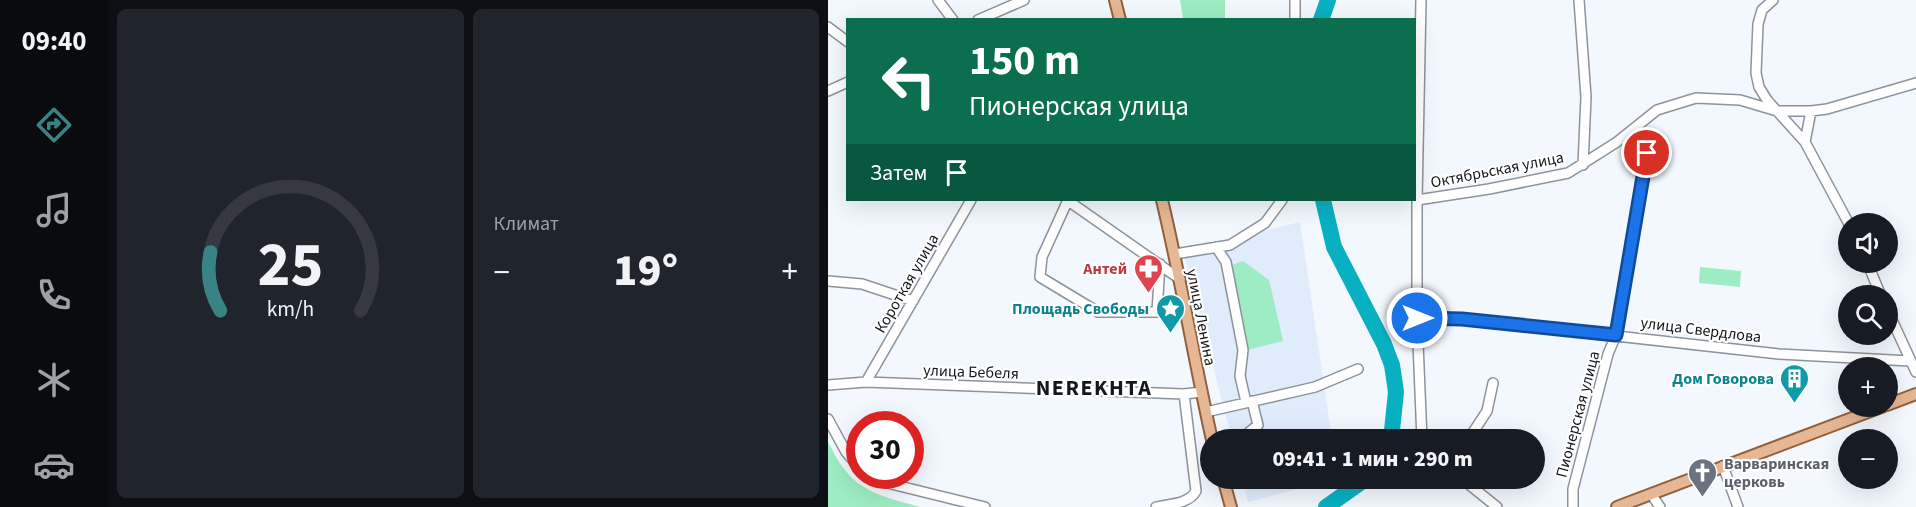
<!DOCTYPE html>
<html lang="ru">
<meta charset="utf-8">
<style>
body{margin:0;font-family:"Source Sans 3",sans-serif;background:#20242c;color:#f1f3f6;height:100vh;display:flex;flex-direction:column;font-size:22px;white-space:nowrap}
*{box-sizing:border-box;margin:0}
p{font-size:20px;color:#9ea1a6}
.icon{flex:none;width:33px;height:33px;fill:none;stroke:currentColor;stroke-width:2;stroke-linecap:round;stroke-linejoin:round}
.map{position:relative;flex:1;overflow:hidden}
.details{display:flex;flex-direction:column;gap:9px;padding:9px;background:#0d0f14;width:720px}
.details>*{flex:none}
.banner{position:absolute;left:18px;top:18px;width:570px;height:183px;border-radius:0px;box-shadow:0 6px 24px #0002;background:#0b6e4f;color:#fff;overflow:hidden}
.fabs{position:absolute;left:1010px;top:213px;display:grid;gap:12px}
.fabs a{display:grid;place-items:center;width:60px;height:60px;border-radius:50%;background:#171b24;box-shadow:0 6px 24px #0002;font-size:30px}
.speed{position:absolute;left:18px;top:411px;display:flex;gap:12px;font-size:30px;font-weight:700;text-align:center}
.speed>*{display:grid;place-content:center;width:78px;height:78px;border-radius:50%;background:#171b24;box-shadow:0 6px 24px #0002;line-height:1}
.speed .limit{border:9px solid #d22;background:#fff;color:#111}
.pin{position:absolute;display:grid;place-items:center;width:51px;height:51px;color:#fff;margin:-26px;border:3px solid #fff;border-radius:50%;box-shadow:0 2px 6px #0007}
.me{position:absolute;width:66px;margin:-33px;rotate:90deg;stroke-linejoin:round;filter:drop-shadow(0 0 4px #0008)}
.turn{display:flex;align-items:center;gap:21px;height:126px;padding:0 24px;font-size:27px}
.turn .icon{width:78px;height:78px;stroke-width:2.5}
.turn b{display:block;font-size:42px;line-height:51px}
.then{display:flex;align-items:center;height:57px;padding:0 24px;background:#0003;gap:12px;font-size:22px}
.big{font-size:45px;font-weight:800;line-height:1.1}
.details .widget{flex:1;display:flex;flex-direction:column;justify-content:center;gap:9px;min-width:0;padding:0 21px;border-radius:9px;background:#20242c}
.details .dial{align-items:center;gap:0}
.dial svg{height:156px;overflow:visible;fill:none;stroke:#363941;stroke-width:7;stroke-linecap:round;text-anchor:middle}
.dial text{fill:#f1f3f6;stroke:none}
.heat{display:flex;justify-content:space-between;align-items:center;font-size:33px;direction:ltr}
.details .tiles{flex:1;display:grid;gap:9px;grid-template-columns:repeat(2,1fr)}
.trip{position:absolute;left:372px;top:429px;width:345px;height:60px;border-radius:30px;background:#171b24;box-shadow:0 6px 24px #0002;font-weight:800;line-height:60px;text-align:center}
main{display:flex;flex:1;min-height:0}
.tabs{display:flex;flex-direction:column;width:108px;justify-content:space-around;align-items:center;background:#090b0e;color:#9ea1a6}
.tabs .icon{width:42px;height:42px}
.tabs .selected{color:#3a8384}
.tabs b{font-size:27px;color:#f1f3f6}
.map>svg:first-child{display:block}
.built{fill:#e0ebfc}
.green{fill:#9eecc3}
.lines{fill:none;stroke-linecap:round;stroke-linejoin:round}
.river{stroke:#08b1c2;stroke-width:16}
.minor-casing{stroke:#8c939c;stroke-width:12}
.major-casing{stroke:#92603b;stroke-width:14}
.minor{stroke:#fff;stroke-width:9}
.major{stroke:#e6b794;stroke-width:10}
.route-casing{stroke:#114b97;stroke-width:15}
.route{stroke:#1a73e8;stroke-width:10}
.labels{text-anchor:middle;stroke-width:4.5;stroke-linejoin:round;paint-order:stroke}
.street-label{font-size:16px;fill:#15181b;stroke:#fff}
.health-label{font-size:16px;font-weight:bold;fill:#be3a42;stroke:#fff;text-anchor:end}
.culture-label{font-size:16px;font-weight:bold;fill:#0d838f;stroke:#fff;text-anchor:end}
.worship-label{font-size:16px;font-weight:bold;fill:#5b616d;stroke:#fff;text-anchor:start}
.district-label{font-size:22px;font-weight:bold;letter-spacing:1.5px;fill:#15181b;stroke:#fff}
</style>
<main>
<nav class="tabs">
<b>09:40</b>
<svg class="icon selected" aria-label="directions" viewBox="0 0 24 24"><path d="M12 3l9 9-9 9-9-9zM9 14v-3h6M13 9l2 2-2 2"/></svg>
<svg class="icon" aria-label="music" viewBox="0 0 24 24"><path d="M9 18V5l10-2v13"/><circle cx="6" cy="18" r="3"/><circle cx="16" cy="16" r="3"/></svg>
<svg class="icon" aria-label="phone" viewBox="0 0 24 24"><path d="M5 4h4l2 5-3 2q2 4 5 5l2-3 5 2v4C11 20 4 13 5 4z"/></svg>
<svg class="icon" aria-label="climate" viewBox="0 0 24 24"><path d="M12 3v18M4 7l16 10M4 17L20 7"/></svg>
<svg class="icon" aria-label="car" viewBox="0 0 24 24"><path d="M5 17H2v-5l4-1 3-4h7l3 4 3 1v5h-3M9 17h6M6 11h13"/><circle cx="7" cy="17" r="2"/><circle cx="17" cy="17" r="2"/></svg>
</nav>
<section class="details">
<div class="tiles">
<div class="widget dial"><svg viewBox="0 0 100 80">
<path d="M14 69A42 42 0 1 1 86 69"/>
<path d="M14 69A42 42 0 0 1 9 39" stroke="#3a8384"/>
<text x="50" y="56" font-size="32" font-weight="700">25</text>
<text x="50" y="72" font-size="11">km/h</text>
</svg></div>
<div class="widget"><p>Климат</p>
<div class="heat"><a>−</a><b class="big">19°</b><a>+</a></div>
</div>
</div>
</section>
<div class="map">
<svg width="1088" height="507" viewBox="0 0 1088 507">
<rect width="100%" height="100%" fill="#f3f8fe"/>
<!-- built -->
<path class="built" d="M 472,222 L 504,439 L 404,439 L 355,251 Z
M 414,479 L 414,478 L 508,479 L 420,502 Z"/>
<!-- green -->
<path class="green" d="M 352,0 L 397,0 L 397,19 L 355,19 Z
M 415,261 L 441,280 L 455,341 L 419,350 L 401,266 Z
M 872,267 L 913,271 L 912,287 L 871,283 Z
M 0,442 C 5,451 10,462 17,470 C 35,494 65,499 92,507 L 0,507 Z"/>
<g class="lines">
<!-- river -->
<path class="river" d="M 493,20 L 500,0
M 495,200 L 506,247 L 556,344 L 564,365 L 568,392 L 563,440
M 498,507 L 539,478"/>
<defs>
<path id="minor" d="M 110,0 L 125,20
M 467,0 L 467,20
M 593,0 L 589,200 L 589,318 L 594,440
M 751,0 L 758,97 L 755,165
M 945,0 L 934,10 L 930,24 L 928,73 L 931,87 L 939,100 L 977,142 L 1021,224
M 150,20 L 196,0
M 0,27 L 20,42
M 0,91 L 20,82
M 977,142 L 983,111
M 239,200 L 352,279
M 240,200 L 214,257 L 212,277 L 270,312 L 329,312 L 332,264
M 589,200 L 661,189 L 740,173 L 789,142 L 829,110 L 868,98 L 912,100 L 949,111 L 983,111 L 999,109 L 1088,83
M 388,247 L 398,262 L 415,350 L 412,376 L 418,402
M 347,254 L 402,245 L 437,223 L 454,200
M 1039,262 L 1053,296
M 0,281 L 34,284 L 85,301
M 1059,309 L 1088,372
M 589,318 L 634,319 L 951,354 L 1082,361
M 38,382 L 143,200
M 0,385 L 38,382 L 356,394 L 374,392
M 378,412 L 487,387 L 530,369
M 0,419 L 18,452 L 32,468
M 417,440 L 419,434 L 430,425 L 424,401
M 640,440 L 659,411 L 665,383
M 895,466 L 910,507
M 42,476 L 51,481 L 157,507
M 633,478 L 669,507
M 823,494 L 832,507
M 328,507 C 342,504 361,504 368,491 L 356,394
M 745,507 L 745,489 L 780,354 L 788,335 L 819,153"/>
<path id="major" d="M 287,0 L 292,20
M 334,200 C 353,279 366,360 384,440
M 1059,405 L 1088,394
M 395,478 L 403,507
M 789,507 L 1056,406"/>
</defs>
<!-- minor casing -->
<use href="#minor" class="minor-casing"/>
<!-- major casing -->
<use href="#major" class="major-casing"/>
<!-- minor -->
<use href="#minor" class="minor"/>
<!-- major -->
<use href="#major" class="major"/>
</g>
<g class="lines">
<defs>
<path id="route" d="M 589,318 L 634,319 L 788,335 L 819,153"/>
</defs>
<!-- route casing -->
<use href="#route" class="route-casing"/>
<!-- route -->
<use href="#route" class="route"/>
</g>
<!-- icons -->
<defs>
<symbol id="pharmacy-pin" viewBox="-11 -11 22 30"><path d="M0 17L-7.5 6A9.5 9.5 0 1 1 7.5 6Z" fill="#e0444e" stroke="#fff"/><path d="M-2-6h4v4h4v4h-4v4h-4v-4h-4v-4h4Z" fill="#fff"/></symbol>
<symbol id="sight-pin" viewBox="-11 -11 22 30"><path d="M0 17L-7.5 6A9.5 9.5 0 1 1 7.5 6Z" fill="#0f9aa8" stroke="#fff"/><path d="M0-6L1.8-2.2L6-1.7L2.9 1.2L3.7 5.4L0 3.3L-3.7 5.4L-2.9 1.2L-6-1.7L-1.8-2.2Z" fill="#fff"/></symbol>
<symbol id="building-pin" viewBox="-11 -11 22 30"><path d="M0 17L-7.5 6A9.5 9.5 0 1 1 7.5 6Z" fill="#0f9aa8" stroke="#fff"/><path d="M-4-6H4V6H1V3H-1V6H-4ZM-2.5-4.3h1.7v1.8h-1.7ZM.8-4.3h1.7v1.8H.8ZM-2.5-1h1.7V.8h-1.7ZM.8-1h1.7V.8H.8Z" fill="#fff"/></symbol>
<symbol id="church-pin" viewBox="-11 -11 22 30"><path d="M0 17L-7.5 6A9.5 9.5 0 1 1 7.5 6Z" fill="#6b7280" stroke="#fff"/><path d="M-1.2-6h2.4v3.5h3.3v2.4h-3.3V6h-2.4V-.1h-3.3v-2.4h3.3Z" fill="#fff"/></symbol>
</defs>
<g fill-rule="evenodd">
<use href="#pharmacy-pin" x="304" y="252" width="33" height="45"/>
<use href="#sight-pin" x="326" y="292" width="33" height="45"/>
<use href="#building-pin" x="950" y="362" width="33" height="45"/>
<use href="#church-pin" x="858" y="456" width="33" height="45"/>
</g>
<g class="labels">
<!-- street labels -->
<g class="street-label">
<text transform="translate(669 169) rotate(-11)" y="6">Октябрьская улица</text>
<text transform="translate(78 283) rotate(-60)" y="6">Короткая улица</text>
<text transform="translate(374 317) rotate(79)" y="6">улица Ленина</text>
<text transform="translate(873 329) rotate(7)" y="6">улица Свердлова</text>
<text transform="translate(143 371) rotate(2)" y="6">улица Бебеля</text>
<text transform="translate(749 414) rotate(-75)" y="6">Пионерская улица</text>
</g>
<!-- health labels -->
<g class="health-label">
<text x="299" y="274">Антей</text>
</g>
<!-- culture labels -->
<g class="culture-label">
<text x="321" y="314">Площадь Свободы</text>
<text x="946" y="384">Дом Говорова</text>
</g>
<!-- worship labels -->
<g class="worship-label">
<text x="896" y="469">Варваринская<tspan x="896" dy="18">церковь</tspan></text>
</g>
<!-- district labels -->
<g class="district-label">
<text x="266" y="395">NEREKHTA</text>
</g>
</g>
</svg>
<div class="fabs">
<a><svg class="icon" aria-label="sound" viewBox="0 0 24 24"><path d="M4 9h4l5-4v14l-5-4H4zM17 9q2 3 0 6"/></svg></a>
<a><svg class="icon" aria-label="search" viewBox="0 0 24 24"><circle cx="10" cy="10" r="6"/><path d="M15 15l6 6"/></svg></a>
<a>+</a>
<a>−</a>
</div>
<div class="speed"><div class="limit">30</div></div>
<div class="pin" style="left:819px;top:153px;background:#d93025"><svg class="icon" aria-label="arrive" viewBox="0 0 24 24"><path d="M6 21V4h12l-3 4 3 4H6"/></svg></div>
<svg class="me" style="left:589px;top:318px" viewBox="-20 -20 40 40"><circle r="17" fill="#1a73e8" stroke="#fff" stroke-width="3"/><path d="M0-11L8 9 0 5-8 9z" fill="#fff"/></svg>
<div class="trip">09:41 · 1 мин · 290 m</div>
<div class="banner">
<div class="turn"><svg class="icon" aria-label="left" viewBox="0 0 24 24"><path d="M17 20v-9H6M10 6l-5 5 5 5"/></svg><div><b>150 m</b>Пионерская улица</div></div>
<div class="then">Затем<svg class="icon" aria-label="arrive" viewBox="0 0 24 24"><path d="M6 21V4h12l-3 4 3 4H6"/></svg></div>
</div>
</div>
</main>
